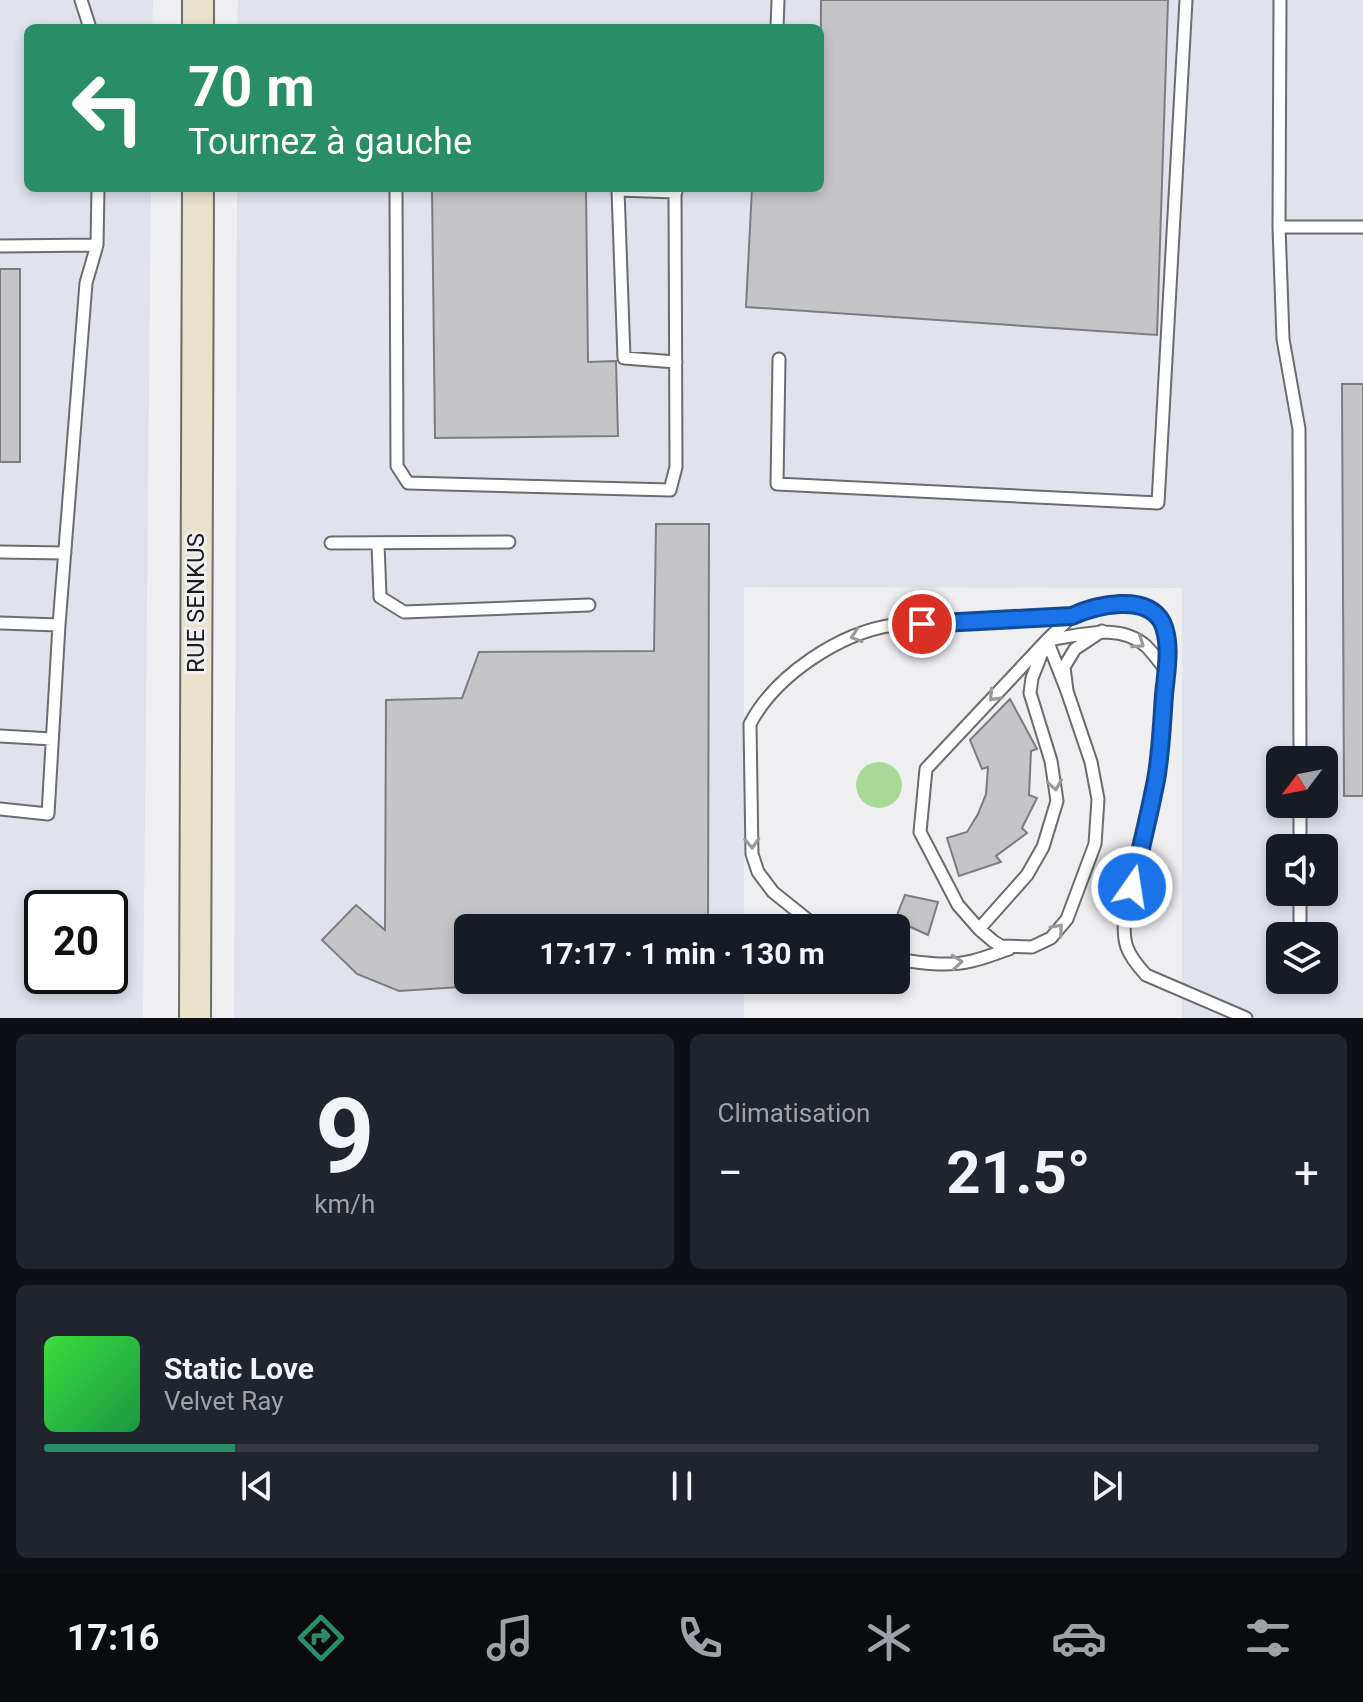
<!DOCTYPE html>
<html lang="fr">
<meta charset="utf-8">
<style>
body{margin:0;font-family:Roboto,sans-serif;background:#20242c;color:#f1f3f6;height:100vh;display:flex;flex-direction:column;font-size:30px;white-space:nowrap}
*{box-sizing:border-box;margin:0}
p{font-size:26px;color:#9ea1a6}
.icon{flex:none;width:44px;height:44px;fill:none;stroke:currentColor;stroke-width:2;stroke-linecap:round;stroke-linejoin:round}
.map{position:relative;height:1018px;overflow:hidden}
.side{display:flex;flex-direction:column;gap:16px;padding:16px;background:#0d0f14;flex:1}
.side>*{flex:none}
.hud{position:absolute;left:24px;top:24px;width:800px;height:168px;border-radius:12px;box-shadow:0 4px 12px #0003;background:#298d67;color:#fff;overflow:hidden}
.needle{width:52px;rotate:238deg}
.buttons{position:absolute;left:1266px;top:746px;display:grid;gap:16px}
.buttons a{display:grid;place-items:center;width:72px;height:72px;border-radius:12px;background:#171b24;box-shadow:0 4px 12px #0003;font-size:40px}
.speed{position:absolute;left:24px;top:890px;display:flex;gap:16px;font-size:40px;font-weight:700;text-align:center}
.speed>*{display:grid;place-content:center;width:104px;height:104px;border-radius:50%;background:#171b24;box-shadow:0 4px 12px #0003;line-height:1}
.speed .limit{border:4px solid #111;border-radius:12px;background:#fff;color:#111}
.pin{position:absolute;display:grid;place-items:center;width:68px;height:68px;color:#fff;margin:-34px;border:4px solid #fff;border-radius:50%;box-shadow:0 2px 8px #0007}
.me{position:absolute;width:88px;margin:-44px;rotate:13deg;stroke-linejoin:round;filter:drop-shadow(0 0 6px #0008)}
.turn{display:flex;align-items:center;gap:28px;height:168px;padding:0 32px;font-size:36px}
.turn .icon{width:104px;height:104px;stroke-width:2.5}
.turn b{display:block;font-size:56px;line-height:68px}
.big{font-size:60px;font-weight:700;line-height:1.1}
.side .tile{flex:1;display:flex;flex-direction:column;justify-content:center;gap:12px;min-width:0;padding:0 28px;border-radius:12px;background:#20242c}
.side .dial{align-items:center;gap:0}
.dial b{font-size:104px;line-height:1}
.song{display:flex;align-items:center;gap:24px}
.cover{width:96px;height:96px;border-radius:12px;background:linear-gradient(135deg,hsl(120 70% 55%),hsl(140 70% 35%))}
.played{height:8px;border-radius:4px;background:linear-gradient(90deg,#298d67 15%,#363941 15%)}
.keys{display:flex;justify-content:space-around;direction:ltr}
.heat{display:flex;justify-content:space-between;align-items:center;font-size:44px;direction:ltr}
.side .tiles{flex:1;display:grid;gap:16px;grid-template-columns:1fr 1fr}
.tile:last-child{grid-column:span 2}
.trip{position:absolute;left:454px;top:914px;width:456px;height:80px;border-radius:12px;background:#171b24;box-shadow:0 4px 12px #0003;font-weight:700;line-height:80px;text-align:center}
.menu{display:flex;height:128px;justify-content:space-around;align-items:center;background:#090b0e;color:#9ea1a6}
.menu .icon{width:56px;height:56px}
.menu .current{color:#298d67}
.menu b{font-size:36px;color:#f1f3f6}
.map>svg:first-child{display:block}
.built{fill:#e0e2ec;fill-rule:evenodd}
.green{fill:#a7da99}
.building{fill:#c5c5c8;stroke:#7d7d80;stroke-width:2}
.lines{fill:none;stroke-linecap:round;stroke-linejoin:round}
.lane-casing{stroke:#6b6c6e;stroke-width:15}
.secondary-casing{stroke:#6b6c6e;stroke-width:34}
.lane{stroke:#fff;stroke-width:11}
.secondary{stroke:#e9e2ca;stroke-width:30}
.oneway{stroke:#999}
.route-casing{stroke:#114b97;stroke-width:20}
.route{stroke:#1a73e8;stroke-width:14}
.labels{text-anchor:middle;stroke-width:6;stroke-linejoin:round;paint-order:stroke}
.street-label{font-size:24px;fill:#1c1c1d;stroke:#efeff2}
</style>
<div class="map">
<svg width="1363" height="1018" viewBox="0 0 1363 1018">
<rect width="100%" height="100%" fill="#efeff2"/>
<!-- built -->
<path class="built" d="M 0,0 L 153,0 L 152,28 L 28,28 L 28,188 L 151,188 L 143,1018 L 0,1018 ZM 42,908 L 110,908 L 110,976 L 42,976 Z
M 238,0 L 1363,0 L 1363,1018 L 1182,1018 L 1182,588 L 744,587 L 744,928 L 468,928 L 468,980 L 744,980 L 744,1018 L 234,1018 L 237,188 L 820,188 L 820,28 L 237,28 ZM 1280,760 L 1324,760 L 1324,804 L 1280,804 ZM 1280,848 L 1324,848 L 1324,892 L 1280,892 ZM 1280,936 L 1324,936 L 1324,980 L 1280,980 Z"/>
<!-- green -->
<path class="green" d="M856 785a23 23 0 1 1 46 0a23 23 0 1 1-46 0Z"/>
<!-- building -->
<path class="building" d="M 821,0 L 1168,0 L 1157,335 L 746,307 L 752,188 L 820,188 Z
M 432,188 L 586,188 L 588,362 L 616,361 L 618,436 L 435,438 Z
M 0,269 L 20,269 L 20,462 L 0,462 Z
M 1342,384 L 1363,384 L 1363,796 L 1344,796 Z
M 656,524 L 709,524 L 708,928 L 468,928 L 468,980 L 569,980 L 399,991 L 357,974 L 322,940 L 356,905 L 385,930 L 386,700 L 462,698 L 479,652 L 654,651 Z
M 1010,699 L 1037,749 L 1031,751 L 1029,795 L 1037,798 L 1022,828 L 1027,833 L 996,856 L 1001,862 L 959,876 L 947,838 L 967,832 L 978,814 L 986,794 L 988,767 L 982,769 L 970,740 Z
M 905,895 L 938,902 L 928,935 L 895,920 Z"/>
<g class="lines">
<defs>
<path id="lane" d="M 81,0 L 90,28
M 1280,0 L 1279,227 L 1283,339 L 1299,429 L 1300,760
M 777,28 L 778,0
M 396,188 L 397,466 L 408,483 L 670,490 L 676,467 L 675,188
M 676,192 L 618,190 L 624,358 L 676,362
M 1279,227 L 1363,227
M 0,246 L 97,245 L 98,188
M 779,359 L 777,484 L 1158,503 L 1186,0
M 331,543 L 509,542
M 378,543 L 380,597 L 404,612 L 589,605
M 0,552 L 65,553
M 0,623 L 59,625
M 1047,640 C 1079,636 1118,622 1146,646 C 1153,653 1160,663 1167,671
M 1067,691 L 1047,640 L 1032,678 L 1030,693 L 1051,761 L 1057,801 L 1043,847 L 1027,875 L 979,929 L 993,941 L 1001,946 L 1032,947 L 1051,938 L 1067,919 L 1095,844 L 1098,799 L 1091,762 L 1067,691 L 1064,667 L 1075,649 L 1102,631
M 0,736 L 52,739
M 1300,804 L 1300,848
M 0,809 L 48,814 L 59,625 L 86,283 L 97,245
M 1300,892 L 1300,932
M 818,928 L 773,892 L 758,872 L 752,854 L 750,724 C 775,676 839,633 893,625 C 911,622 930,623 948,622 C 989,620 1031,618 1072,616
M 979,929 L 958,905 L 920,832 L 926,769 L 1047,640 L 1072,616 L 1091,608 L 1126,604 L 1147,608 L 1160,620 L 1167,636 L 1167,671 L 1156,779 L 1125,914 C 1122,943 1126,953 1146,975 L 1246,1018
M 896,959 C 921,963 947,967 972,961 C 985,958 997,953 1009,949"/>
<path id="secondary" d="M 198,28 L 198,0
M 195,1018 L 198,188"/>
</defs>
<!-- lane casing -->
<use href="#lane" class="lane-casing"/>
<!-- secondary casing -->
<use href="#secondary" class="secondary-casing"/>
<!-- lane -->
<use href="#lane" class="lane"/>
<!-- secondary -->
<use href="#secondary" class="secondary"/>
</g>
<!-- one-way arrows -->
<defs><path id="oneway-chevron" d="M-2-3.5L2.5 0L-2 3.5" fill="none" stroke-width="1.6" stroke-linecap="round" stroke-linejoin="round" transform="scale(2)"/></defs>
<g class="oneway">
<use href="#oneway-chevron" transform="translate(856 636) rotate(162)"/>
<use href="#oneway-chevron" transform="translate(1139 643) rotate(34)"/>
<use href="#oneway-chevron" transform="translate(994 696) rotate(133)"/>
<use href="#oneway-chevron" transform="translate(1055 785) rotate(81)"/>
<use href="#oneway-chevron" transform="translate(752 843) rotate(87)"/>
<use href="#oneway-chevron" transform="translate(1058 929) rotate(-49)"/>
<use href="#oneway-chevron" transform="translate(957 962) rotate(-5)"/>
</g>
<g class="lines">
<defs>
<path id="route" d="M 922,624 L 1072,616 C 1096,605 1146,593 1162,622 C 1172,643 1166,673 1164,695 C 1162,723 1161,752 1156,780 C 1149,816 1140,851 1132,887"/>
</defs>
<!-- route casing -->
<use href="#route" class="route-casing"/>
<!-- route -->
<use href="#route" class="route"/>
</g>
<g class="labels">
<!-- street labels -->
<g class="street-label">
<text transform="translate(196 603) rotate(-90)" y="8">RUE SENKUS</text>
</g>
</g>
</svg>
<div class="buttons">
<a><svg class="needle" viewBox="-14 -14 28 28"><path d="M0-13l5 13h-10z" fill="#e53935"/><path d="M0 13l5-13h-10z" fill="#9ea1a6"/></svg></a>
<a><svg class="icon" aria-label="sound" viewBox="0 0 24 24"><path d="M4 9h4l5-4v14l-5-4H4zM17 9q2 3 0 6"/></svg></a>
<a><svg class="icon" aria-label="layers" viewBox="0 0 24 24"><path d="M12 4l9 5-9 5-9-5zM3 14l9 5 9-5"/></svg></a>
</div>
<div class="speed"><div class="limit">20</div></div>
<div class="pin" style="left:922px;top:624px;background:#d93025"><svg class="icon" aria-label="arrive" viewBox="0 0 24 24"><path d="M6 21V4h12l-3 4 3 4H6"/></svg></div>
<svg class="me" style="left:1132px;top:887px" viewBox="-20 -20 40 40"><circle r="17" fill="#1a73e8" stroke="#fff" stroke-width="3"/><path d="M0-11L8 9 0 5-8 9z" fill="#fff"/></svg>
<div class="trip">17:17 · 1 min · 130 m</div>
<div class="hud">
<div class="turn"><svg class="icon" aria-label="left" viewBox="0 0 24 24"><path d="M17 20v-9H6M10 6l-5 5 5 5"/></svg><div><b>70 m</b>Tournez à gauche</div></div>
</div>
</div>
<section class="side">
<div class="tiles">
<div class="tile dial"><b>9</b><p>km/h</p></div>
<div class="tile"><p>Climatisation</p>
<div class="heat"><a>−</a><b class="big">21.5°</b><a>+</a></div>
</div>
<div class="tile">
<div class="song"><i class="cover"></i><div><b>Static Love</b><p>Velvet Ray</p></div></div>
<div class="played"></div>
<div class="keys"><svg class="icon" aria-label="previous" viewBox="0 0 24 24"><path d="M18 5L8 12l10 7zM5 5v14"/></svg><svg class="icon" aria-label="pause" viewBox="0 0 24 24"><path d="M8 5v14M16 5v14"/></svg><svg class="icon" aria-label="next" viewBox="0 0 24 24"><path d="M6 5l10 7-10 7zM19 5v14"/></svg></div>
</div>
</div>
</section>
<nav class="menu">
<b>17:16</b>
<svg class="icon current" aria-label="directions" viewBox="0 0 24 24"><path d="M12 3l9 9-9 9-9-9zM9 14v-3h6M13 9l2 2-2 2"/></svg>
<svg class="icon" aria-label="music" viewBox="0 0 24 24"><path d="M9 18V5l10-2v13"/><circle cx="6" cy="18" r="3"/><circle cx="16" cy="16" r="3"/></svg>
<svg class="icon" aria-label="phone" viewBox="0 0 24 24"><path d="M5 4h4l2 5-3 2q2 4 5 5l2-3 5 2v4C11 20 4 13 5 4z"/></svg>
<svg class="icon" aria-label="climate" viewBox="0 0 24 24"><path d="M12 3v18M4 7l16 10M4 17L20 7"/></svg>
<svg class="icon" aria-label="car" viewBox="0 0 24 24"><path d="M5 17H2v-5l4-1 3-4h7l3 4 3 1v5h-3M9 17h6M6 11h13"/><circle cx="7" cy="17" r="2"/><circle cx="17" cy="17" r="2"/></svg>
<svg class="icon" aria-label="filters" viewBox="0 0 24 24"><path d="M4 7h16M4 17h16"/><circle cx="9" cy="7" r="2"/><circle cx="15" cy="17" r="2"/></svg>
</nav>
